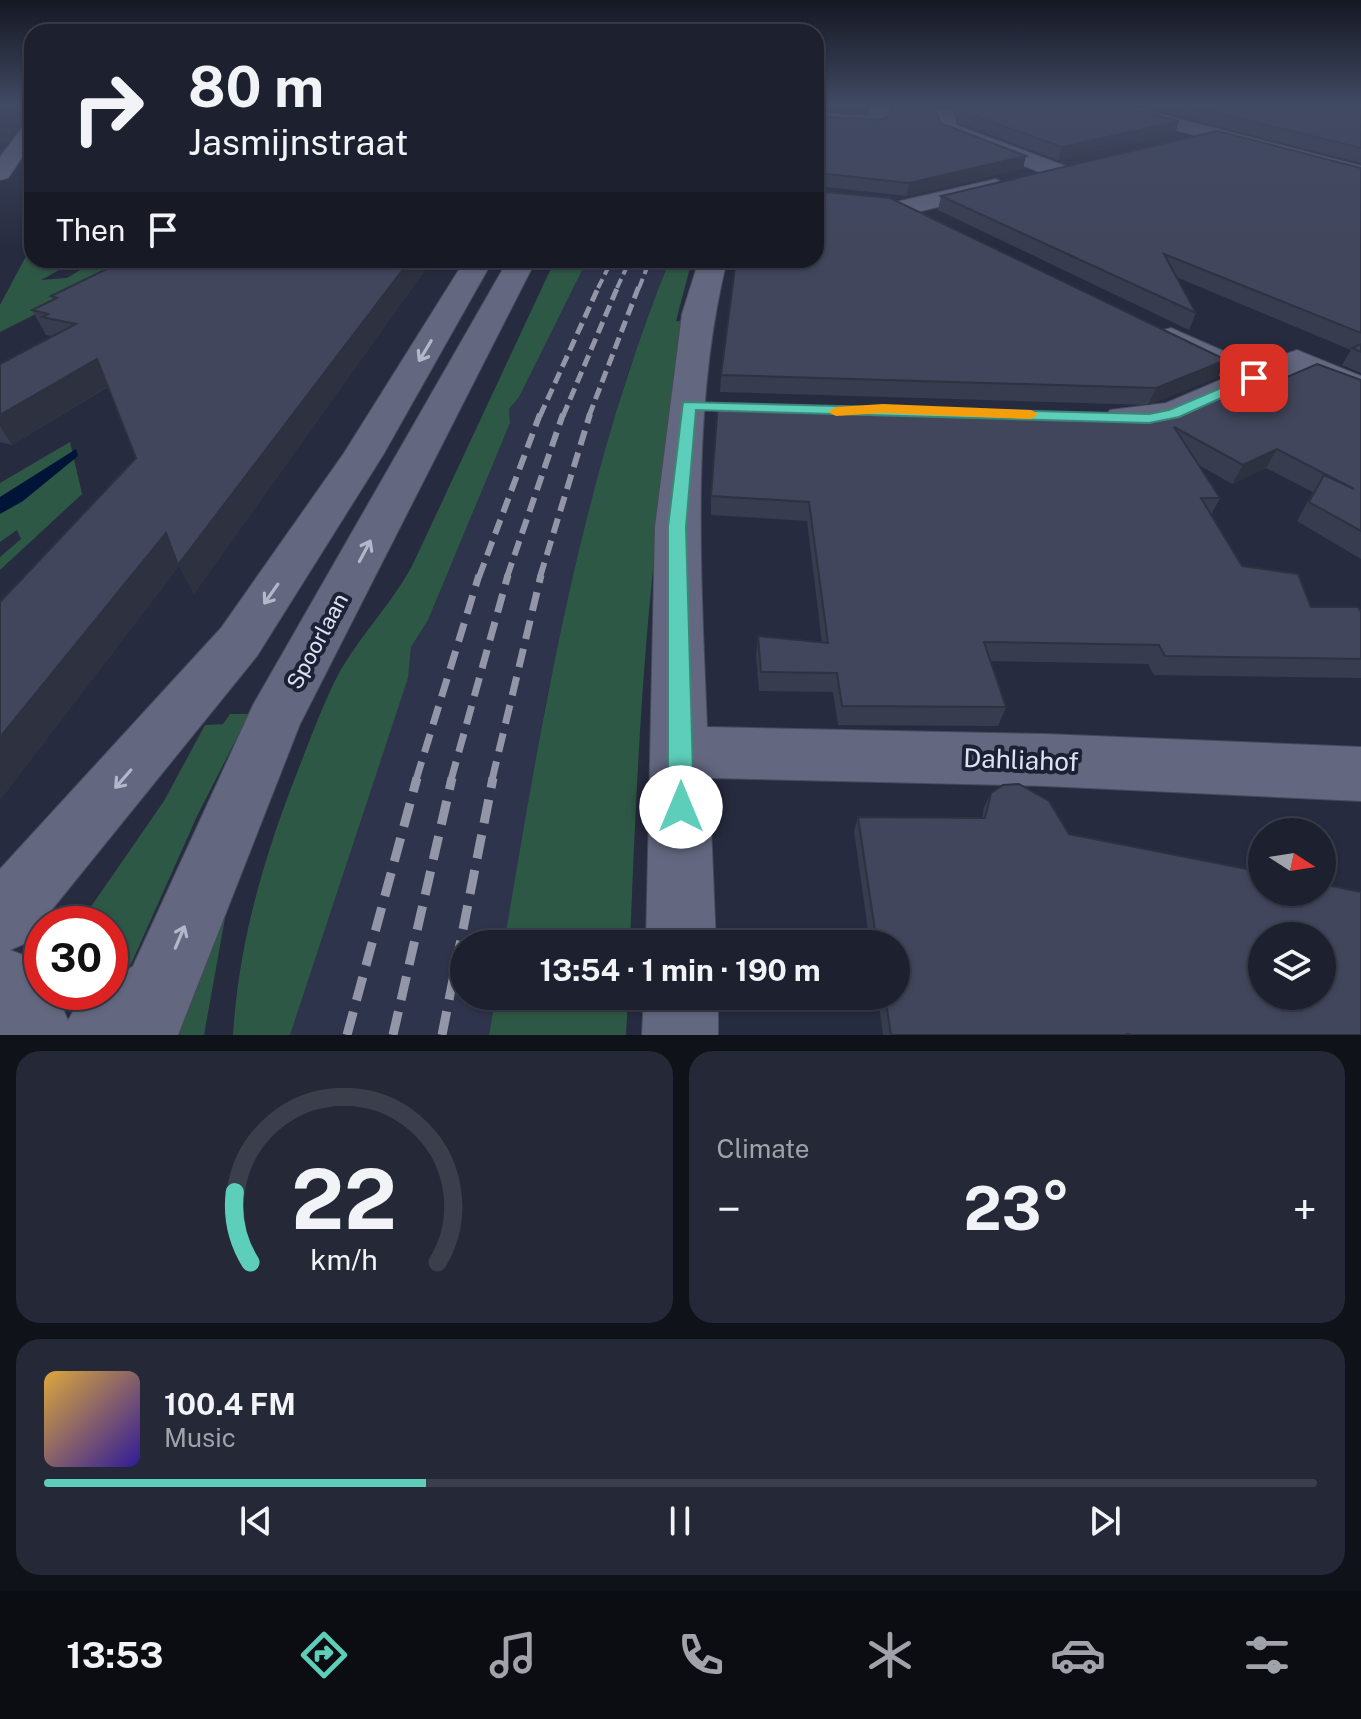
<!DOCTYPE html>
<meta charset="utf-8">
<style>
body{margin:0;font-family:"Public Sans",sans-serif;background:#252837;color:#f1f3f6;height:100vh;display:flex;flex-direction:column;font-size:30px;white-space:nowrap}
*{box-sizing:border-box;margin:0}
p{font-size:26px;color:#a0a3aa}
.icon{flex:none;width:44px;height:44px;fill:none;stroke:currentColor;stroke-width:2;stroke-linecap:round;stroke-linejoin:round}
.map{position:relative;height:1035px;overflow:hidden}
.details{display:flex;flex-direction:column;gap:16px;padding:16px;background:#10121a;flex:1}
.details>*{flex:none}
.banner{position:absolute;left:24px;top:24px;width:800px;height:244px;border-radius:24px;box-shadow:0 2px 6px #0004,0 0 0 2px #3b3e4b;background:#1d202f;color:#f1f3f6;overflow:hidden}
.needle{width:52px;rotate:102deg}
.controls{position:absolute;left:1248px;top:818px;display:grid;gap:16px}
.controls a{display:grid;place-items:center;width:88px;height:88px;border-radius:50%;background:#1d202f;box-shadow:0 2px 6px #0004,0 0 0 2px #3b3e4b;font-size:40px}
.speed{position:absolute;left:24px;top:906px;display:flex;gap:16px;font-size:40px;font-weight:700;text-align:center}
.speed>*{display:grid;place-content:center;width:104px;height:104px;border-radius:50%;background:#1d202f;box-shadow:0 2px 6px #0004,0 0 0 2px #3b3e4b;line-height:1}
.speed .limit{border:12px solid #d22;background:#fff;color:#111}
.pin{position:absolute;display:grid;place-items:center;width:68px;height:68px;color:#fff;margin:-34px;border-radius:16px;box-shadow:0 4px 12px #0006}
.me{position:absolute;width:88px;margin:-44px;rotate:0deg;stroke-linejoin:round;filter:drop-shadow(0 0 6px #0008)}
.turn{display:flex;align-items:center;gap:28px;height:168px;padding:0 32px;font-size:36px}
.turn .icon{width:104px;height:104px;stroke-width:2.5}
.turn b{display:block;font-size:56px;line-height:68px}
.then{display:flex;align-items:center;height:76px;padding:0 32px;background:#0003;gap:16px;font-size:30px}
.big{font-size:60px;font-weight:700;line-height:1.1}
.details .card{flex:1;display:flex;flex-direction:column;justify-content:center;gap:12px;min-width:0;padding:0 28px;border-radius:24px;background:#252837}
.details .dial{align-items:center;gap:0}
.dial svg{height:208px;overflow:visible;fill:none;stroke:#3b3e4b;stroke-width:7;stroke-linecap:round;text-anchor:middle}
.dial text{fill:#f1f3f6;stroke:none}
.song{display:flex;align-items:center;gap:24px}
.cover{width:96px;height:96px;border-radius:12px;background:linear-gradient(135deg,hsl(40 70% 55%),hsl(250 70% 35%))}
.played{height:8px;border-radius:4px;background:linear-gradient(90deg,#5dceb9 30%,#3b3e4b 30%)}
.keys{display:flex;justify-content:space-around;direction:ltr}
.heat{display:flex;justify-content:space-between;align-items:center;font-size:44px;direction:ltr}
.details .tiles{flex:1;display:grid;gap:16px;grid-template-columns:1fr 1fr}
.card:last-child{grid-column:span 2}
.trip{position:absolute;left:450px;top:930px;width:460px;height:80px;border-radius:40px;background:#1d202f;box-shadow:0 2px 6px #0004,0 0 0 2px #3b3e4b;font-weight:700;line-height:80px;text-align:center}
.tab-bar{display:flex;height:128px;justify-content:space-around;align-items:center;background:#0c0d13;color:#a0a3aa}
.tab-bar .icon{width:56px;height:56px}
.tab-bar .active{color:#5dceb9}
.tab-bar b{font-size:36px;color:#f1f3f6}
.map>svg:first-child{display:block}
.built{fill:#2f344d}
.green{fill:#2e5846}
.water{fill:#001438}
.lines{fill:none;stroke-linecap:round;stroke-linejoin:round}
.minor-casing{stroke:#46495a;stroke-width:2}
.minor{fill:#636880;fill-rule:evenodd}
.rail-far4{stroke:#9396a7;stroke-width:4;stroke-dasharray:10 5;stroke-linecap:butt}
.rail-far3{stroke:#9396a7;stroke-width:5;stroke-dasharray:12 6;stroke-linecap:butt}
.rail-far2{stroke:#9396a7;stroke-width:6;stroke-dasharray:15 8;stroke-linecap:butt}
.rail-far1{stroke:#9396a7;stroke-width:7;stroke-dasharray:19 10;stroke-linecap:butt}
.rail{stroke:#9396a7;stroke-width:9;stroke-dasharray:24 12;stroke-linecap:butt}
.wall{fill:#383c4f}
.shaded-wall{fill:#2e3140}
.building{fill:#41465c;stroke:#2e3140;stroke-width:2;fill-rule:evenodd}
.oneway{stroke:#b4b7c9}
.route{fill:#5dceb9;stroke:#3c8678;stroke-width:2}
.slow{fill:#f59e0b}
.labels{text-anchor:middle;stroke-width:8;stroke-linejoin:round;paint-order:stroke}
.street-label{font-size:22px;fill:#dfe2f0;stroke:#1d2135}
.near-street-label{font-size:26px;fill:#dfe2f0;stroke:#1d2135}
</style>
<div class="map">
<svg width="1361" height="1035" viewBox="0 0 1361 1035">
<rect width="100%" height="100%" fill="#272b3f"/>
<!-- built -->
<path class="built" d="M 585,260 L 670,260 L 627,376 L 587,521 L 547,697 L 504,944 L 464,944 L 464,996 L 496,996 L 489,1035 L 290,1035 L 408,678 L 411,647 L 428,620 L 510,423 L 509,409 L 519,397 Z"/>
<!-- green -->
<path class="green" d="M 32,245 L 32,260 L 77,260 L 41,280 L 67,278 L 97,260 L 143,260 L 0,332 L 0,305 Z
M 555,260 L 585,260 L 585,264 L 519,397 L 509,409 L 510,423 L 428,620 L 411,647 L 408,678 L 290,1035 L 233,1035 C 239,939 265,854 300,765 C 312,735 323,704 338,675 C 360,635 392,604 413,564 Z
M 670,260 L 692,260 L 676,321 L 690,322 C 648,527 638,735 630,944 L 504,944 C 543,713 581,478 670,260 Z
M 70,442 L 82,494 L 0,570 L 0,557 L 21,539 L 17,530 L 0,542 L 0,483 Z
M 230,714 L 249,714 L 198,814 L 131,964 L 110,990 L 110,924 L 79,924 L 164,801 L 205,725 L 223,724 Z
M 225,918 L 204,1035 L 172,1035 L 215,919 Z
M 496,996 L 628,996 L 626,1035 L 489,1035 Z"/>
<!-- water -->
<path class="water" d="M 76,449 L 78,456 L 23,501 L 0,514 L 0,497 Z"/>
<g class="lines">
<defs>
<path id="minor" d="M 878,105 L 953,110 L 956,125 L 1068,167 L 1071,172 L 1060,179 L 1052,177 L 939,132 L 936,119 L 888,116 L 884,127 L 877,129 L 816,125 L 816,113 L 868,116 L 872,106 Z
M 1096,105 L 1125,105 L 1361,166 L 1361,180 L 1098,109 Z
M 32,122 L 32,143 L 8,178 L 0,180 L 0,157 L 25,124 Z
M 996,179 L 1008,186 L 1004,191 L 905,215 L 892,207 L 896,202 Z
M 465,260 L 493,260 L 383,455 L 257,656 L 24,944 L 10,950 L 26,956 L 42,992 L 63,1008 L 68,1021 C 76,1003 90,992 110,992 L 110,982 L 133,966 L 253,705 L 508,260 L 536,260 L 300,724 L 178,1035 L 0,1035 L 0,869 L 221,628 L 344,453 Z
M 699,260 L 727,260 C 690,409 701,575 707,727 L 1045,734 L 1361,747 L 1361,801 L 1045,786 L 709,778 L 716,944 L 646,944 L 655,527 L 682,314 Z
M 1171,328 L 1255,365 L 1297,350 L 1361,376 L 1361,401 L 1296,373 C 1240,397 1174,442 1110,426 L 1104,418 L 1110,410 L 1166,403 L 1225,378 L 1159,345 L 1154,338 L 1159,331 Z
M 644,996 L 718,996 L 718,1035 L 642,1035 Z"/>
</defs>
<!-- minor casing -->
<use href="#minor" class="minor-casing"/>
<!-- minor -->
<use href="#minor" class="minor"/>
<!-- rail-far4 -->
<path class="rail-far4" d="M 598,288 L 612,260
M 617,288 L 630,260
M 639,288 L 650,260"/>
<!-- rail-far3 -->
<path class="rail-far3" d="M 540,416 L 599,286
M 563,416 L 618,286
M 589,416 L 639,286"/>
<!-- rail-far2 -->
<path class="rail-far2" d="M 479,577 L 540,414
M 507,577 L 563,414
M 540,577 L 590,414"/>
<!-- rail-far1 -->
<path class="rail-far1" d="M 416,780 L 479,575
M 451,780 L 508,575
M 492,780 L 541,575"/>
<!-- rail -->
<path class="rail" d="M 347,1035 L 417,778
M 393,1035 L 452,778
M 442,1035 L 493,778"/>
</g>
<!-- wall -->
<path class="wall" d="M 816,105 L 870,105 L 866,113 L 816,110 Z
M 916,105 L 1116,105 L 1179,121 L 1175,133 L 1058,160 L 959,123 L 953,107 Z
M 1141,105 L 1361,105 L 1361,163 L 1140,106 Z
M 817,116 L 940,123 L 1023,168 L 907,196 L 816,186 Z
M 1361,168 L 1361,373 L 1342,365 L 1351,350 L 1176,277 L 1196,313 L 1189,330 L 938,210 L 941,196 Z
M 125,260 L 432,260 L 194,594 L 179,566 L 0,800 L 0,602 L 136,458 L 108,387 L 12,445 L 0,442 L 0,364 L 52,336 L 46,335 L 32,310 L 53,300 L 51,296 Z
M 1226,360 L 1218,377 L 1148,405 L 720,392 L 721,375 Z
M 1361,380 L 1361,559 L 1297,521 L 1313,492 L 1266,468 L 1232,484 L 1197,464 L 1220,498 L 1211,515 L 1242,566 L 1311,607 L 1361,612 L 1361,678 L 1154,675 L 1148,664 L 991,661 L 1006,707 L 998,726 L 838,725 L 833,692 L 759,691 L 756,655 L 758,636 L 822,643 L 807,521 L 711,515 L 711,496 L 1157,415 L 1196,407 L 1278,381 Z
M 991,793 L 1069,834 L 1361,1035 L 883,1035 L 878,996 L 896,996 L 896,944 L 870,944 L 854,831 L 858,817 L 982,818 L 984,807 Z"/>
<!-- shaded-wall -->
<path class="shaded-wall" d="M 12,105 L 32,105 L 18,126 L 13,126 L 8,142 L 0,143 L 0,120 L 5,109 Z
M 1179,121 L 1175,133 L 1058,160 L 1062,147 Z
M 1026,156 L 1023,168 L 907,196 L 909,183 Z
M 410,260 L 432,260 L 194,594 L 179,566 L 0,800 L 0,737 L 166,533 Z
M 97,359 L 110,385 L 12,445 L 0,426 L 0,415 Z
M 1226,360 L 1218,377 L 1148,405 L 1156,388 Z
M 1277,449 L 1266,468 L 1232,484 L 1243,465 Z"/>
<!-- building -->
<path class="building" d="M 0,105 L 12,105 L 9,109 L 5,109 L 0,120 Z
M 959,105 L 1116,105 L 1179,121 L 1062,147 L 961,111 Z
M 1185,105 L 1361,105 L 1361,148 Z
M 892,108 L 936,110 L 940,123 L 1026,156 L 909,183 L 818,173 L 816,174 L 816,111 L 817,116 L 879,120 L 889,116 Z
M 1217,131 L 1361,168 L 1361,333 L 1164,254 L 1196,313 L 941,196 Z
M 816,191 L 890,198 L 1226,360 L 1156,388 L 721,375 L 736,260 L 816,260 Z
M 125,260 L 410,260 L 178,565 L 166,533 L 0,737 L 0,602 L 136,458 L 97,359 L 0,415 L 0,364 L 76,324 L 42,317 L 48,314 L 32,310 L 57,298 L 51,296 Z
M 1361,344 L 1361,352 L 1352,348 Z
M 1317,364 L 1361,380 L 1361,531 L 1309,502 L 1324,475 L 1354,489 L 1277,449 L 1243,465 L 1174,427 L 1220,498 L 1201,498 L 1242,566 L 1298,574 L 1311,607 L 1358,607 L 1361,612 L 1361,659 L 1165,656 L 1159,645 L 984,642 L 1006,707 L 842,706 L 837,673 L 761,672 L 758,636 L 828,643 L 809,502 L 711,496 L 718,403 L 1157,415 L 1196,407 L 1268,376 L 1278,381 Z
M 1019,784 L 1049,801 L 1069,834 L 1262,872 L 1262,892 L 1322,892 L 1322,884 L 1361,892 L 1361,1035 L 1131,1035 L 1127,1034 L 1127,1035 L 891,1035 L 885,996 L 896,996 L 896,944 L 877,944 L 858,817 L 985,818 L 991,793 L 1003,785 ZM 1262,936 L 1322,936 L 1322,996 L 1262,996 Z"/>
<!-- one-way arrows -->
<defs><path id="oneway-shaft" d="M-6 0H5M1.5-3L5.5 0L1.5 3" fill="none" stroke-width="1.6" stroke-linecap="round" stroke-linejoin="round" transform="scale(2)"/></defs>
<g class="oneway">
<use href="#oneway-shaft" transform="translate(425 351) rotate(121)"/>
<use href="#oneway-shaft" transform="translate(365 551) rotate(-62)"/>
<use href="#oneway-shaft" transform="translate(271 594) rotate(125)"/>
<use href="#oneway-shaft" transform="translate(123 779) rotate(131)"/>
<use href="#oneway-shaft" transform="translate(180 937) rotate(-67)"/>
</g>
<!-- sky -->
<linearGradient id="sky" x2="0" y2="1"><stop stop-color="#151823"/><stop offset="0.42" stop-color="#414a63"/><stop offset="1" stop-color="#414a63" stop-opacity="0"/></linearGradient>
<rect width="1361" height="249" fill="url(#sky)"/>
<!-- route -->
<path class="route" d="M 1254,374 L 1261,378 L 1259,381 L 1179,417 L 1149,423 L 696,410 L 686,527 L 694,807 L 690,815 L 681,819 L 672,815 L 668,807 L 668,527 L 683,402 L 1149,414 L 1169,410 Z"/>
<!-- slow -->
<path class="slow" d="M 883,404 L 1031,410 L 1038,414 L 1031,419 L 883,413 L 836,416 L 828,412 L 836,407 Z"/>
<g class="labels">
<!-- street labels -->
<g class="street-label">
<text transform="translate(317 641) rotate(-62)" y="8">Spoorlaan</text>
</g>
<!-- near-street labels -->
<g class="near-street-label">
<text transform="translate(1021 760) rotate(2)" y="9">Dahliahof</text>
</g>
</g>
</svg>
<div class="controls">
<a><svg class="needle" viewBox="-14 -14 28 28"><path d="M0-13l5 13h-10z" fill="#e53935"/><path d="M0 13l5-13h-10z" fill="#a0a3aa"/></svg></a>
<a><svg class="icon" aria-label="layers" viewBox="0 0 24 24"><path d="M12 4l9 5-9 5-9-5zM3 14l9 5 9-5"/></svg></a>
</div>
<div class="speed"><div class="limit">30</div></div>
<div class="pin" style="left:1254px;top:378px;background:#d93025"><svg class="icon" aria-label="arrive" viewBox="0 0 24 24"><path d="M6 21V4h12l-3 4 3 4H6"/></svg></div>
<svg class="me" style="left:681px;top:807px" viewBox="-20 -20 40 40"><circle r="19" fill="#fff"/><path d="M0-13L10 11 0 6-10 11z" fill="#5dceb9"/></svg>
<div class="trip">13:54 · 1 min · 190 m</div>
<div class="banner">
<div class="turn"><svg class="icon" aria-label="right" viewBox="0 0 24 24"><path d="M7 20v-9h11M14 6l5 5-5 5"/></svg><div><b>80 m</b>Jasmijnstraat</div></div>
<div class="then">Then<svg class="icon" aria-label="arrive" viewBox="0 0 24 24"><path d="M6 21V4h12l-3 4 3 4H6"/></svg></div>
</div>
</div>
<section class="details">
<div class="tiles">
<div class="card dial"><svg viewBox="0 0 100 80">
<path d="M14 69A42 42 0 1 1 86 69"/>
<path d="M14 69A42 42 0 0 1 8 42" stroke="#5dceb9"/>
<text x="50" y="56" font-size="32" font-weight="700">22</text>
<text x="50" y="72" font-size="11">km/h</text>
</svg></div>
<div class="card"><p>Climate</p>
<div class="heat"><a>−</a><b class="big">23°</b><a>+</a></div>
</div>
<div class="card">
<div class="song"><i class="cover"></i><div><b>100.4 FM</b><p>Music</p></div></div>
<div class="played"></div>
<div class="keys"><svg class="icon" aria-label="previous" viewBox="0 0 24 24"><path d="M18 5L8 12l10 7zM5 5v14"/></svg><svg class="icon" aria-label="pause" viewBox="0 0 24 24"><path d="M8 5v14M16 5v14"/></svg><svg class="icon" aria-label="next" viewBox="0 0 24 24"><path d="M6 5l10 7-10 7zM19 5v14"/></svg></div>
</div>
</div>
</section>
<nav class="tab-bar">
<b>13:53</b>
<svg class="icon active" aria-label="directions" viewBox="0 0 24 24"><path d="M12 3l9 9-9 9-9-9zM9 14v-3h6M13 9l2 2-2 2"/></svg>
<svg class="icon" aria-label="music" viewBox="0 0 24 24"><path d="M9 18V5l10-2v13"/><circle cx="6" cy="18" r="3"/><circle cx="16" cy="16" r="3"/></svg>
<svg class="icon" aria-label="phone" viewBox="0 0 24 24"><path d="M5 4h4l2 5-3 2q2 4 5 5l2-3 5 2v4C11 20 4 13 5 4z"/></svg>
<svg class="icon" aria-label="climate" viewBox="0 0 24 24"><path d="M12 3v18M4 7l16 10M4 17L20 7"/></svg>
<svg class="icon" aria-label="car" viewBox="0 0 24 24"><path d="M5 17H2v-5l4-1 3-4h7l3 4 3 1v5h-3M9 17h6M6 11h13"/><circle cx="7" cy="17" r="2"/><circle cx="17" cy="17" r="2"/></svg>
<svg class="icon" aria-label="filters" viewBox="0 0 24 24"><path d="M4 7h16M4 17h16"/><circle cx="9" cy="7" r="2"/><circle cx="15" cy="17" r="2"/></svg>
</nav>
